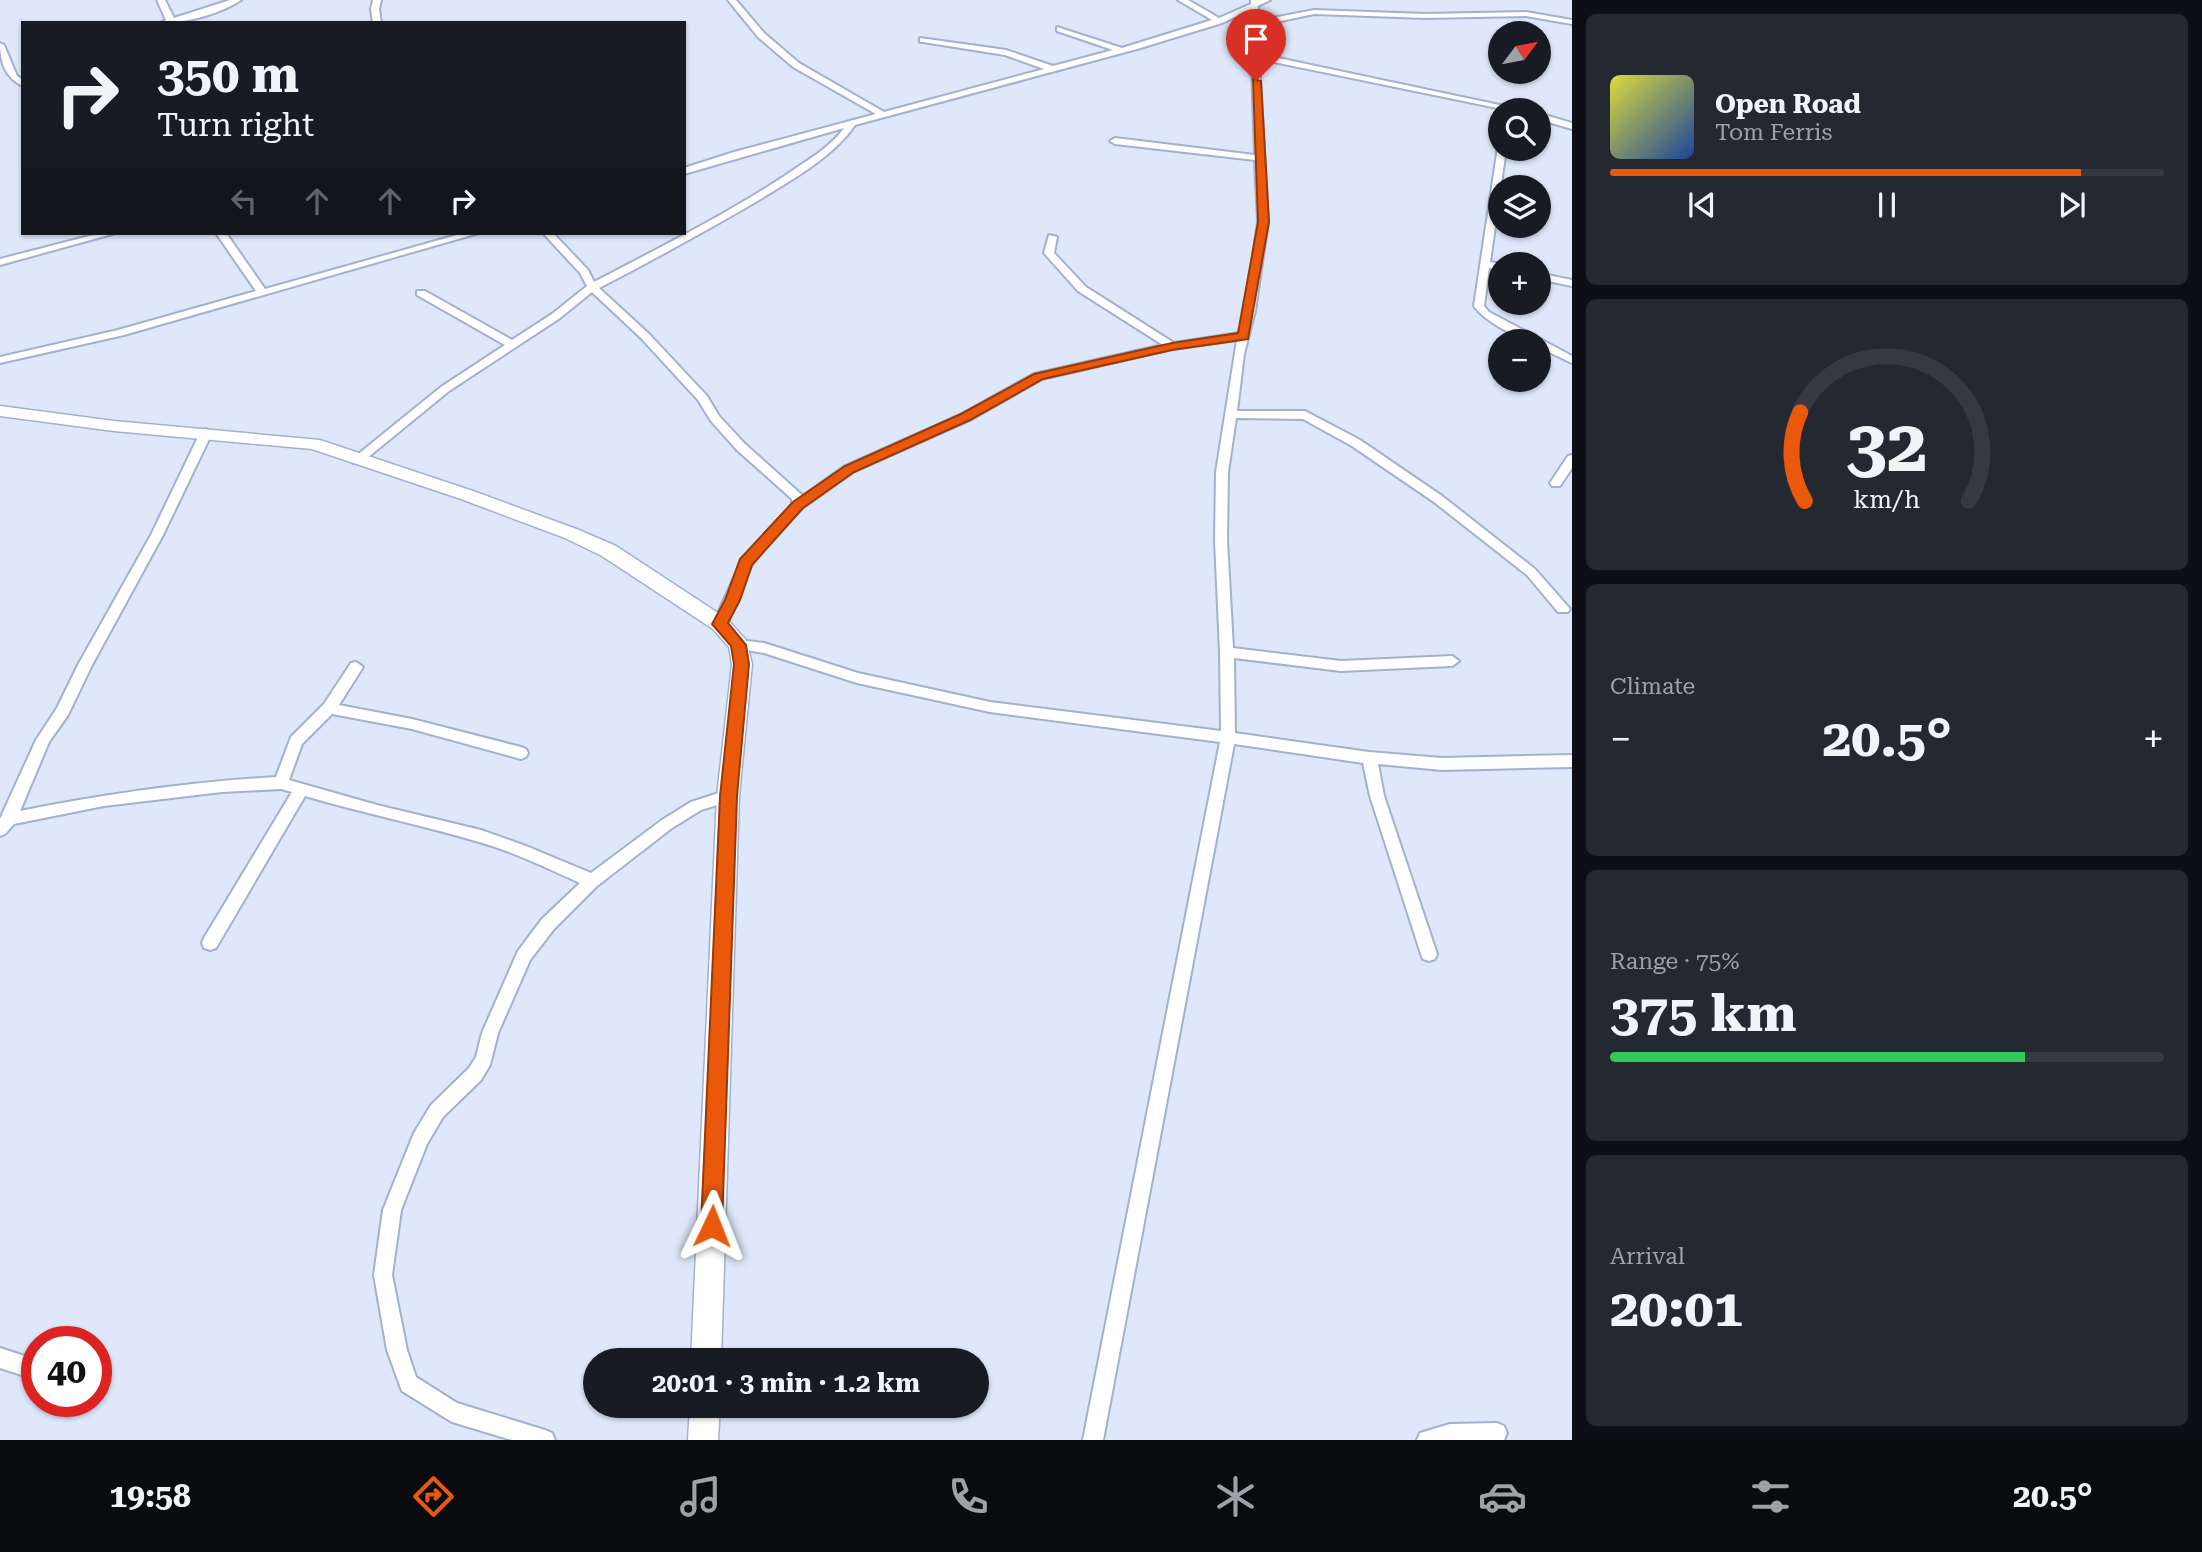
<!DOCTYPE html>
<meta charset="utf-8">
<style>
body{margin:0;font-family:"Roboto Serif",serif;background:#242831;color:#f1f3f6;height:100vh;display:flex;flex-direction:column;font-size:26px;white-space:nowrap}
*{box-sizing:border-box;margin:0}
p{font-size:23px;color:#9ea1a6}
.icon{flex:none;width:38px;height:38px;fill:none;stroke:currentColor;stroke-width:2;stroke-linecap:round;stroke-linejoin:round}
.map{position:relative;flex:1;overflow:hidden}
.side{display:flex;flex-direction:column;gap:14px;padding:14px;background:#0d0f14;width:630px}
.side>*{flex:none}
.guide{position:absolute;left:21px;top:21px;width:665px;height:214px;border-radius:0px;box-shadow:0 2px 5px #0004;background:#171b24;color:#f1f3f6;overflow:hidden}
.needle{width:46px;rotate:58deg}
.tools{position:absolute;left:1488px;top:21px;display:grid;gap:14px}
.tools a{display:grid;place-items:center;width:63px;height:63px;border-radius:50%;background:#171b24;box-shadow:0 2px 5px #0004;font-size:35px}
.speed{position:absolute;left:21px;top:1326px;display:flex;gap:14px;font-size:35px;font-weight:700;text-align:center}
.speed>*{display:grid;place-content:center;width:91px;height:91px;border-radius:50%;background:#171b24;box-shadow:0 2px 5px #0004;line-height:1}
.speed .limit{border:10px solid #d22;background:#fff;color:#111}
.pin{position:absolute;display:grid;place-items:center;width:60px;height:60px;color:#fff;margin:-72px -30px;border-radius:50% 50% 50% 0;rotate:-45deg;box-shadow:0 0 7px #0007}
.pin .icon{rotate:45deg}
.me{position:absolute;width:77px;margin:-38px;rotate:2deg;stroke-linejoin:round;filter:drop-shadow(0 0 5px #0008)}
.turn{display:flex;align-items:center;gap:24px;height:147px;padding:0 21px;font-size:32px}
.turn .icon{width:91px;height:91px;stroke-width:2.5}
.turn b{display:block;font-size:49px;line-height:60px}
.lanes{display:flex;align-items:center;height:66px;padding:0 21px;background:#0003;justify-content:center;gap:35px;direction:ltr}
.lanes .off{opacity:.35}
.big{font-size:52px;font-weight:700;line-height:1.1}
.side .widget{flex:1;display:flex;flex-direction:column;justify-content:center;gap:10px;min-width:0;padding:0 24px;border-radius:10px;background:#242831}
.side .dial{align-items:center;gap:0}
.dial svg{height:182px;overflow:visible;fill:none;stroke:#363941;stroke-width:7;stroke-linecap:round;text-anchor:middle}
.dial text{fill:#f1f3f6;stroke:none}
.song{display:flex;align-items:center;gap:21px}
.cover{width:84px;height:84px;border-radius:10px;background:linear-gradient(135deg,hsl(60 70% 55%),hsl(220 70% 35%))}
.played{height:7px;border-radius:4px;background:linear-gradient(90deg,#ea580c 85%,#363941 85%)}
.keys{display:flex;justify-content:space-around;direction:ltr}
.heat{display:flex;justify-content:space-between;align-items:center;font-size:38px;direction:ltr}
.charge{height:10px;border-radius:5px;background:linear-gradient(90deg,#34c759 75%,#363941 0)}
.trip{position:absolute;left:583px;top:1348px;width:406px;height:70px;border-radius:35px;background:#171b24;box-shadow:0 2px 5px #0004;font-weight:700;line-height:70px;text-align:center}
.dock{display:flex;height:112px;justify-content:space-around;align-items:center;background:#090b0e;color:#9ea1a6}
.dock .icon{width:49px;height:49px}
.dock .active{color:#ea580c}
.dock b{font-size:32px;color:#f1f3f6}
main{display:flex;flex:1;min-height:0}
.map>svg:first-child{display:block}
.lines{fill:none;stroke-linecap:round;stroke-linejoin:round}
.street-casing{stroke:#a2b1cf;stroke-width:4}
.secondary-casing{stroke:#a2b1cf;stroke-width:3}
.street{fill:#fff;fill-rule:evenodd}
.secondary{fill:#fff;fill-rule:evenodd}
.route{fill:#ea580c;stroke:#983908;stroke-width:2}
</style>
<main>
<div class="map">
<svg width="1572" height="1440" viewBox="0 0 1572 1440">
<rect width="100%" height="100%" fill="#dee8fa"/>
<g class="lines">
<defs>
<path id="street" d="M 157,0 L 165,0 L 174,18 L 230,0 L 241,0 C 220,14 186,23 160,23 L 166,20 Z
M 373,0 L 381,0 L 379,9 L 381,23 L 373,23 L 371,9 Z
M 728,0 L 736,0 L 764,33 L 799,63 L 884,112 L 1044,69 L 1005,55 L 923,42 L 920,42 L 920,38 L 1006,50 L 1053,66 L 1113,50 L 1057,31 L 1057,27 L 1122,48 L 1212,20 L 1178,0 L 1188,0 L 1219,18 L 1251,4 L 1251,0 L 1270,0 L 1258,6 L 1257,21 L 1314,10 L 1425,14 L 1526,12 L 1572,20 L 1572,24 L 1526,16 L 1425,18 L 1314,14 L 1257,26 L 1259,54 L 1523,110 L 1507,110 L 1259,59 L 1268,222 L 1255,311 L 1244,354 L 1237,411 L 1305,411 L 1360,440 L 1442,496 L 1535,569 L 1570,609 L 1568,612 L 1558,612 L 1527,575 L 1434,502 L 1352,446 L 1303,419 L 1236,418 L 1228,472 L 1227,540 L 1233,648 L 1341,661 L 1452,656 L 1459,661 L 1452,666 L 1341,671 L 1234,658 L 1235,733 L 1369,752 L 1442,758 L 1572,755 L 1572,767 L 1442,770 L 1378,764 L 1384,796 L 1437,954 L 1435,959 L 1429,961 L 1423,959 L 1421,954 L 1370,796 L 1363,763 L 1234,744 L 1103,1440 L 1083,1440 L 1220,742 L 990,712 L 857,683 L 764,653 L 734,648 L 732,645 L 739,640 L 764,643 L 858,673 L 990,702 L 1221,731 L 1220,652 L 1215,540 L 1216,472 L 1237,340 L 1172,349 L 1042,379 L 970,420 L 853,472 L 802,508 L 762,551 L 752,564 L 727,624 L 720,629 L 713,624 L 742,560 L 792,504 L 792,499 L 737,450 L 711,421 L 698,400 L 641,338 L 592,292 L 560,318 L 449,391 L 361,463 L 353,463 L 351,460 L 441,387 L 505,345 L 417,295 L 417,291 L 425,291 L 512,340 L 552,314 L 587,286 L 580,273 L 543,233 L 553,233 L 588,270 L 594,282 C 659,248 725,215 786,175 C 806,161 830,148 844,128 L 684,174 L 684,168 L 734,152 L 876,114 L 793,67 L 758,37 ZM 1250,10 L 1255,155 L 1115,138 L 1110,141 L 1115,144 L 1255,160 L 1258,222 L 1245,311 L 1239,333 L 1174,343 L 1086,287 L 1054,253 L 1057,237 L 1049,235 L 1044,253 L 1078,291 L 1163,345 L 1034,374 L 962,414 L 845,466 L 803,496 L 745,444 L 719,416 L 707,396 L 649,334 L 599,288 C 653,260 706,231 759,200 C 793,179 832,158 855,125 L 1137,49 L 1222,23 Z
M 0,43 L 4,45 L 17,76 L 23,80 L 23,86 C 5,78 0,61 0,43 Z
M 1538,113 L 1572,123 L 1572,129 L 1538,119 Z
M 1498,147 L 1506,149 L 1490,262 L 1501,264 L 1500,270 L 1489,268 L 1484,306 L 1489,312 L 1572,356 L 1572,363 L 1538,347 L 1538,341 C 1520,341 1484,321 1474,306 Z
M 101,233 L 116,233 L 0,265 L 0,259 Z
M 216,233 L 226,233 L 265,289 L 464,233 L 479,233 L 124,335 L 0,363 L 0,357 L 118,330 L 256,291 Z
M 1538,273 L 1572,280 L 1572,286 L 1538,279 Z
M 206,429 L 212,433 L 163,535 L 92,665 L 68,715 L 49,742 L 20,811 C 105,794 189,782 276,777 L 291,737 L 324,704 L 351,663 L 356,662 L 363,667 L 339,705 L 412,719 L 521,747 L 526,749 L 528,753 L 526,757 L 521,759 L 412,729 L 332,714 L 302,744 L 289,780 L 377,805 L 481,830 L 526,846 L 591,873 L 662,820 L 691,802 L 728,790 L 733,792 L 735,796 L 733,800 L 701,810 L 672,828 L 597,886 L 554,929 L 530,960 L 498,1033 L 490,1065 L 481,1080 L 443,1117 L 427,1144 L 401,1210 L 392,1275 L 407,1350 L 416,1377 L 457,1403 L 545,1430 L 552,1433 L 555,1440 L 512,1440 L 452,1422 L 402,1391 L 387,1350 L 374,1275 L 383,1210 L 414,1133 L 431,1105 L 469,1068 L 476,1057 L 482,1033 L 518,951 L 542,919 L 580,883 C 547,868 514,852 479,842 C 422,825 363,813 305,796 L 216,948 L 210,950 L 204,948 L 202,943 L 204,938 L 292,792 L 281,789 L 222,792 L 104,806 L 14,824 L 5,834 L 0,836 L 0,819 L 36,740 L 57,708 L 78,665 L 151,535 L 200,433 Z
M 1572,455 L 1572,468 L 1560,486 L 1552,486 L 1550,483 L 1568,456 Z
M 0,1348 L 37,1360 L 37,1380 L 0,1368 Z
M 1497,1423 L 1504,1426 L 1507,1433 L 1504,1440 L 1417,1440 L 1420,1433 L 1450,1424 Z"/>
<path id="secondary" d="M 0,406 L 114,421 L 320,440 L 473,491 L 579,530 L 616,546 L 727,619 L 746,640 L 752,664 L 739,796 L 721,1360 L 691,1360 L 717,796 L 732,664 L 729,647 L 713,629 L 602,556 L 565,538 L 461,499 L 312,449 L 114,431 L 0,416 Z
M 690,1405 L 720,1405 L 718,1440 L 688,1440 Z"/>
</defs>
<!-- street casing -->
<use href="#street" class="street-casing"/>
<!-- secondary casing -->
<use href="#secondary" class="secondary-casing"/>
<!-- street -->
<use href="#street" class="street"/>
<!-- secondary -->
<use href="#secondary" class="secondary"/>
</g>
<!-- route -->
<path class="route" d="M 1253,79 L 1261,81 L 1269,222 L 1248,339 L 1172,350 L 1043,379 L 970,420 L 854,472 L 803,508 L 752,565 L 740,600 L 728,623 L 746,645 L 749,664 L 737,796 L 722,1226 L 719,1233 L 712,1236 L 704,1233 L 701,1226 L 720,796 L 734,664 L 731,646 L 712,624 L 725,600 L 740,559 L 793,502 L 845,466 L 961,414 L 1034,374 L 1172,343 L 1238,333 L 1258,222 Z"/>
</svg>
<div class="tools">
<a><svg class="needle" viewBox="-14 -14 28 28"><path d="M0-13l5 13h-10z" fill="#e53935"/><path d="M0 13l5-13h-10z" fill="#9ea1a6"/></svg></a>
<a><svg class="icon" aria-label="search" viewBox="0 0 24 24"><circle cx="10" cy="10" r="6"/><path d="M15 15l6 6"/></svg></a>
<a><svg class="icon" aria-label="layers" viewBox="0 0 24 24"><path d="M12 4l9 5-9 5-9-5zM3 14l9 5 9-5"/></svg></a>
<a>+</a>
<a>−</a>
</div>
<div class="speed"><div class="limit">40</div></div>
<div class="pin" style="left:1256px;top:81px;background:#d93025"><svg class="icon" aria-label="arrive" viewBox="0 0 24 24"><path d="M6 21V4h12l-3 4 3 4H6"/></svg></div>
<svg class="me" style="left:712px;top:1226px" viewBox="-20 -20 40 40"><path d="M0-17L14 15 0 8-14 15z" fill="#ea580c" stroke="#fff" stroke-width="4"/></svg>
<div class="trip">20:01 · 3 min · 1.2 km</div>
<div class="guide">
<div class="turn"><svg class="icon" aria-label="right" viewBox="0 0 24 24"><path d="M7 20v-9h11M14 6l5 5-5 5"/></svg><div><b>350 m</b>Turn right</div></div>
<div class="lanes"><svg class="icon off" aria-label="left" viewBox="0 0 24 24"><path d="M17 20v-9H6M10 6l-5 5 5 5"/></svg><svg class="icon off" aria-label="ahead" viewBox="0 0 24 24"><path d="M12 20V5M6 11l6-6 6 6"/></svg><svg class="icon off" aria-label="ahead" viewBox="0 0 24 24"><path d="M12 20V5M6 11l6-6 6 6"/></svg><svg class="icon" aria-label="right" viewBox="0 0 24 24"><path d="M7 20v-9h11M14 6l5 5-5 5"/></svg></div>
</div>
</div>
<section class="side">
<div class="widget">
<div class="song"><i class="cover"></i><div><b>Open Road</b><p>Tom Ferris</p></div></div>
<div class="played"></div>
<div class="keys"><svg class="icon" aria-label="previous" viewBox="0 0 24 24"><path d="M18 5L8 12l10 7zM5 5v14"/></svg><svg class="icon" aria-label="pause" viewBox="0 0 24 24"><path d="M8 5v14M16 5v14"/></svg><svg class="icon" aria-label="next" viewBox="0 0 24 24"><path d="M6 5l10 7-10 7zM19 5v14"/></svg></div>
</div>
<div class="widget dial"><svg viewBox="0 0 100 80">
<path d="M14 69A42 42 0 1 1 86 69"/>
<path d="M14 69A42 42 0 0 1 12 30" stroke="#ea580c"/>
<text x="50" y="56" font-size="32" font-weight="700">32</text>
<text x="50" y="72" font-size="11">km/h</text>
</svg></div>
<div class="widget"><p>Climate</p>
<div class="heat"><a>−</a><b class="big">20.5°</b><a>+</a></div>
</div>
<div class="widget"><p>Range · 75%</p><b class="big">375 km</b><div class="charge"></div></div>
<div class="widget"><p>Arrival</p><b class="big">20:01</b></div>
</section>
</main>
<nav class="dock">
<b>19:58</b>
<svg class="icon active" aria-label="directions" viewBox="0 0 24 24"><path d="M12 3l9 9-9 9-9-9zM9 14v-3h6M13 9l2 2-2 2"/></svg>
<svg class="icon" aria-label="music" viewBox="0 0 24 24"><path d="M9 18V5l10-2v13"/><circle cx="6" cy="18" r="3"/><circle cx="16" cy="16" r="3"/></svg>
<svg class="icon" aria-label="phone" viewBox="0 0 24 24"><path d="M5 4h4l2 5-3 2q2 4 5 5l2-3 5 2v4C11 20 4 13 5 4z"/></svg>
<svg class="icon" aria-label="climate" viewBox="0 0 24 24"><path d="M12 3v18M4 7l16 10M4 17L20 7"/></svg>
<svg class="icon" aria-label="car" viewBox="0 0 24 24"><path d="M5 17H2v-5l4-1 3-4h7l3 4 3 1v5h-3M9 17h6M6 11h13"/><circle cx="7" cy="17" r="2"/><circle cx="17" cy="17" r="2"/></svg>
<svg class="icon" aria-label="filters" viewBox="0 0 24 24"><path d="M4 7h16M4 17h16"/><circle cx="9" cy="7" r="2"/><circle cx="15" cy="17" r="2"/></svg>
<b>20.5°</b>
</nav>
